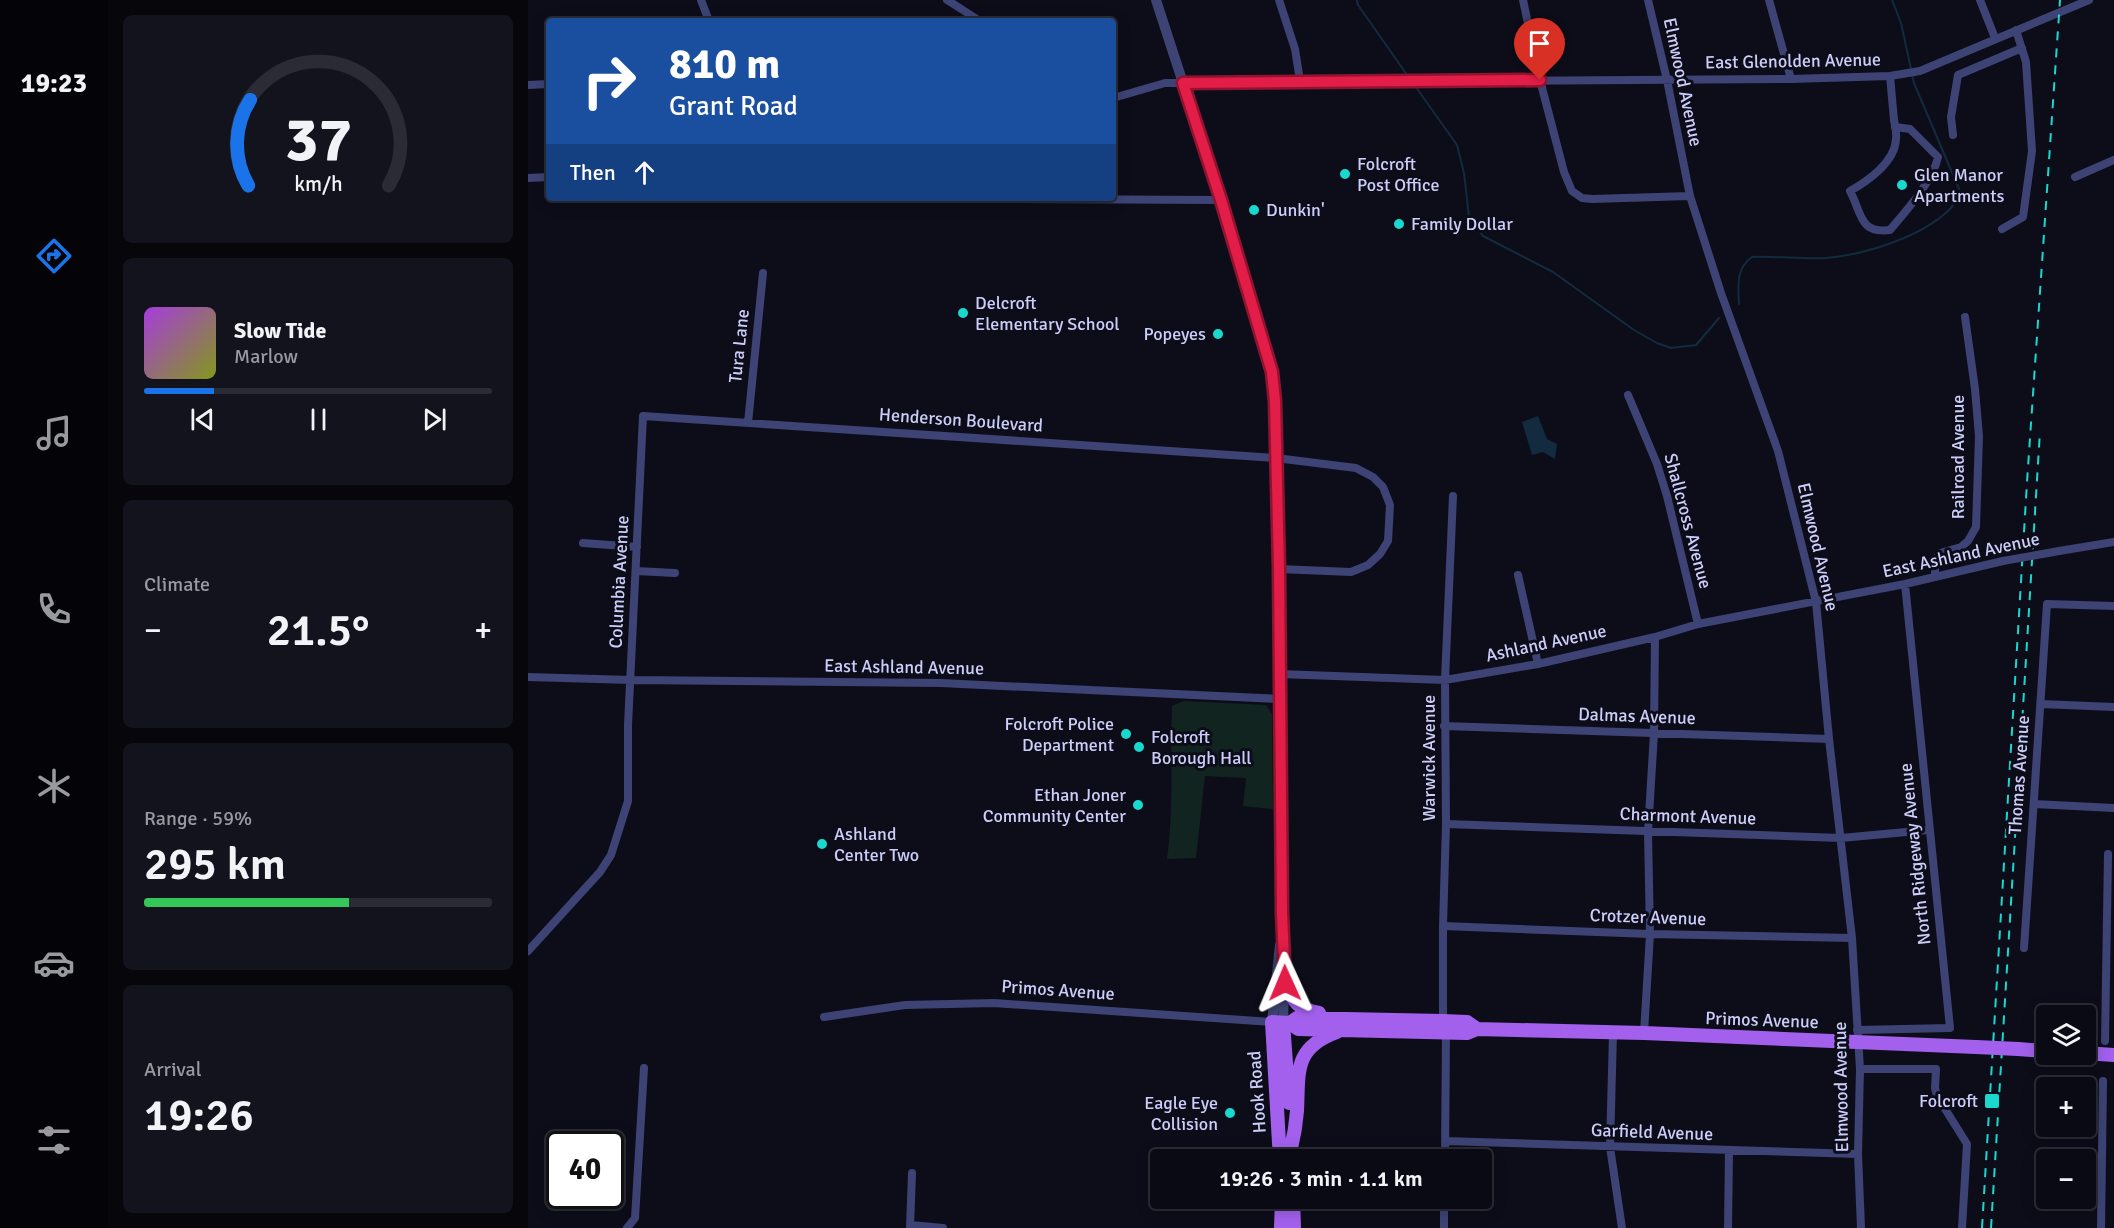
<!DOCTYPE html>
<meta charset="utf-8">
<style>
body{margin:0;font-family:Signika,sans-serif;background:#13131d;color:#f1f3f6;height:100vh;display:flex;flex-direction:column;font-size:22px;white-space:nowrap}
*{box-sizing:border-box;margin:0}
p{font-size:20px;color:#999aa0}
.icon{flex:none;width:33px;height:33px;fill:none;stroke:currentColor;stroke-width:2;stroke-linecap:round;stroke-linejoin:round}
.map{position:relative;flex:1;overflow:hidden}
.details{display:flex;flex-direction:column;gap:15px;padding:15px;background:#06060b;width:420px}
.details>*{flex:none}
.guide{position:absolute;left:18px;top:18px;width:570px;height:183px;border-radius:6px;box-shadow:0 3px 15px #0003,0 0 0 2px #2a2b34;background:#1a4fa0;color:#fff;overflow:hidden}
.fabs{position:absolute;left:1508px;top:1005px;display:grid;gap:12px}
.fabs a{display:grid;place-items:center;width:60px;height:60px;border-radius:6px;background:#0a0a14;box-shadow:0 3px 15px #0003,0 0 0 2px #2a2b34;font-size:30px}
.speed{position:absolute;left:18px;top:1131px;display:flex;gap:12px;font-size:30px;font-weight:700;text-align:center}
.speed>*{display:grid;place-content:center;width:78px;height:78px;border-radius:50%;background:#0a0a14;box-shadow:0 3px 15px #0003,0 0 0 2px #2a2b34;line-height:1}
.speed .limit{border:3px solid #111;border-radius:9px;background:#fff;color:#111}
.pin{position:absolute;display:grid;place-items:center;width:51px;height:51px;color:#fff;margin:-62px -26px;border-radius:50% 50% 50% 0;rotate:-45deg;box-shadow:0 0 6px #0007}
.pin .icon{rotate:45deg}
.me{position:absolute;width:66px;margin:-33px;rotate:359deg;stroke-linejoin:round;filter:drop-shadow(0 0 4px #0008)}
.turn{display:flex;align-items:center;gap:21px;height:126px;padding:0 24px;font-size:27px}
.turn .icon{width:78px;height:78px;stroke-width:2.5}
.turn b{display:block;font-size:42px;line-height:51px}
.then{display:flex;align-items:center;height:57px;padding:0 24px;background:#0003;gap:12px;font-size:22px}
.big{font-size:45px;font-weight:600;line-height:1.1}
.details .card{flex:1;display:flex;flex-direction:column;justify-content:center;gap:9px;min-width:0;padding:0 21px;border-radius:9px;background:#13131d}
.details .dial{align-items:center;gap:0}
.dial svg{height:156px;overflow:visible;fill:none;stroke:#2a2b34;stroke-width:7;stroke-linecap:round;text-anchor:middle}
.dial text{fill:#f1f3f6;stroke:none}
.song{display:flex;align-items:center;gap:18px}
.cover{width:72px;height:72px;border-radius:9px;background:linear-gradient(135deg,hsl(280 70% 55%),hsl(70 70% 35%))}
.played{height:6px;border-radius:3px;background:linear-gradient(90deg,#1a73e8 20%,#2a2b34 20%)}
.keys{display:flex;justify-content:space-around;direction:ltr}
.heat{display:flex;justify-content:space-between;align-items:center;font-size:33px;direction:ltr}
.charge{height:9px;border-radius:4px;background:linear-gradient(90deg,#34c759 59%,#2a2b34 0)}
.trip{position:absolute;left:622px;top:1149px;width:342px;height:60px;border-radius:6px;background:#0a0a14;box-shadow:0 3px 15px #0003,0 0 0 2px #2a2b34;font-weight:600;line-height:60px;text-align:center}
main{display:flex;flex:1;min-height:0}
.dock{display:flex;flex-direction:column;width:108px;justify-content:space-around;align-items:center;background:#040408;color:#999aa0}
.dock .icon{width:42px;height:42px}
.dock .active{color:#1a73e8}
.dock b{font-size:27px;color:#f1f3f6}
.map>svg:first-child{display:block}
.green{fill:#112420}
.water{fill:#122b3e}
.lines{fill:none;stroke-linecap:round;stroke-linejoin:round}
.stream{stroke:#122b3e;stroke-width:2}
.minor{stroke:#3d4374;stroke-width:8}
.tertiary{stroke:#3d4374;stroke-width:10}
.primary{stroke:#a260ed;stroke-width:14}
.rail{stroke:#19d8ce;stroke-width:2;stroke-dasharray:9 8;stroke-linecap:butt}
.minor-bridge{stroke:#3d4374;stroke-width:8}
.primary-bridge{stroke:#a260ed;stroke-width:14}
.route-casing{stroke:#92132f;stroke-width:15}
.route{stroke:#e11d48;stroke-width:10}
.poi-dot{fill:#19d8ce;stroke:#0d0d1a;stroke-width:2}
.labels{text-anchor:middle;stroke-width:6;stroke-linejoin:round;paint-order:stroke}
.street-label{font-size:18px;fill:#cccef9;stroke:#0d0d1a}
.poi-label{font-size:18px;fill:#cccef9;stroke:#0d0d1a;text-anchor:start}
</style>
<main>
<nav class="dock">
<b>19:23</b>
<svg class="icon active" aria-label="directions" viewBox="0 0 24 24"><path d="M12 3l9 9-9 9-9-9zM9 14v-3h6M13 9l2 2-2 2"/></svg>
<svg class="icon" aria-label="music" viewBox="0 0 24 24"><path d="M9 18V5l10-2v13"/><circle cx="6" cy="18" r="3"/><circle cx="16" cy="16" r="3"/></svg>
<svg class="icon" aria-label="phone" viewBox="0 0 24 24"><path d="M5 4h4l2 5-3 2q2 4 5 5l2-3 5 2v4C11 20 4 13 5 4z"/></svg>
<svg class="icon" aria-label="climate" viewBox="0 0 24 24"><path d="M12 3v18M4 7l16 10M4 17L20 7"/></svg>
<svg class="icon" aria-label="car" viewBox="0 0 24 24"><path d="M5 17H2v-5l4-1 3-4h7l3 4 3 1v5h-3M9 17h6M6 11h13"/><circle cx="7" cy="17" r="2"/><circle cx="17" cy="17" r="2"/></svg>
<svg class="icon" aria-label="filters" viewBox="0 0 24 24"><path d="M4 7h16M4 17h16"/><circle cx="9" cy="7" r="2"/><circle cx="15" cy="17" r="2"/></svg>
</nav>
<section class="details">
<div class="card dial"><svg viewBox="0 0 100 80">
<path d="M14 69A42 42 0 1 1 86 69"/>
<path d="M14 69A42 42 0 0 1 15 25" stroke="#1a73e8"/>
<text x="50" y="56" font-size="32" font-weight="700">37</text>
<text x="50" y="72" font-size="11">km/h</text>
</svg></div>
<div class="card">
<div class="song"><i class="cover"></i><div><b>Slow Tide</b><p>Marlow</p></div></div>
<div class="played"></div>
<div class="keys"><svg class="icon" aria-label="previous" viewBox="0 0 24 24"><path d="M18 5L8 12l10 7zM5 5v14"/></svg><svg class="icon" aria-label="pause" viewBox="0 0 24 24"><path d="M8 5v14M16 5v14"/></svg><svg class="icon" aria-label="next" viewBox="0 0 24 24"><path d="M6 5l10 7-10 7zM19 5v14"/></svg></div>
</div>
<div class="card"><p>Climate</p>
<div class="heat"><a>−</a><b class="big">21.5°</b><a>+</a></div>
</div>
<div class="card"><p>Range · 59%</p><b class="big">295 km</b><div class="charge"></div></div>
<div class="card"><p>Arrival</p><b class="big">19:26</b></div>
</section>
<div class="map">
<svg width="1586" height="1228" viewBox="0 0 1586 1228">
<rect width="100%" height="100%" fill="#0d0d1a"/>
<!-- green -->
<path class="green" d="M 655,701 L 738,705 L 744,714 L 745,809 L 715,806 L 718,778 L 677,776 L 668,858 L 639,859 C 646,808 642,757 644,706 Z"/>
<!-- water -->
<path class="water" d="M 1010,416 L 1019,439 L 1029,444 L 1027,459 L 1015,452 L 1004,455 L 994,422 Z"/>
<g class="lines">
<!-- stream -->
<path class="stream" d="M 829,0 L 830,5 L 882,79
M 1364,0 L 1373,23 L 1383,69
M 885,83 L 929,145 L 936,173 L 941,217 L 955,236 L 1025,272 L 1106,330 L 1129,343 L 1143,348 L 1168,345 L 1191,318
M 1211,304 C 1210,286 1208,268 1224,257 C 1248,256 1273,259 1298,258 C 1336,255 1393,237 1421,210 C 1427,205 1429,196 1431,189 L 1386,83 L 1384,75"/>
<!-- minor -->
<path class="minor" d="M 173,0 L 181,21
M 419,0 L 452,21
M 751,0 L 767,49 L 772,81
M 995,0 L 1012,80 L 1036,172 L 1044,191 L 1054,198 L 1064,199 L 1162,196
M 1120,0 L 1139,80 L 1162,196 L 1193,293 L 1250,451 L 1288,602 L 1301,739 L 1324,938 L 1332,1069 L 1330,1154 L 1333,1228
M 1241,0 L 1263,79
M 1452,0 L 1467,38
M 1362,76 L 1366,120 C 1367,126 1369,133 1368,139 C 1367,162 1340,181 1322,191 C 1334,213 1331,234 1362,230 C 1378,211 1405,181 1410,157 L 1382,129 L 1367,127
M 0,85 L 21,84
M 585,98 L 637,83 L 646,83 L 1263,79 L 1362,76 L 1392,71 L 1561,0
M 1425,135 L 1423,117 L 1430,75 L 1494,48
M 1547,177 L 1586,160
M 0,178 L 21,177
M 316,198 L 693,200
M 1474,229 L 1495,217 L 1504,151 L 1498,62 L 1488,30
M 1100,395 L 1129,464 L 1139,496 L 1170,624
M 220,423 L 235,273
M 55,543 L 109,547
M 1531,551 L 1586,542
M 108,571 L 147,573
M 990,575 L 1010,664
M 1407,576 L 1407,560 L 1412,553 L 1433,547 L 1440,541 L 1448,527 L 1451,436 L 1447,389 L 1437,317
M 751,674 L 917,680 L 1010,664 L 1127,637 L 1170,624 L 1377,584 L 1475,561
M 0,677 L 103,680 L 413,683 L 752,699
M 1513,704 L 1586,707
M 916,726 L 1301,739
M 1506,804 L 1586,808
M 918,824 L 1313,838 L 1400,830
M 915,926 L 1122,934 L 1324,938
M 1496,948 L 1519,604 L 1586,606
M 0,951 L 72,872 L 83,855 L 100,801 L 100,725 L 115,416 L 748,458 L 828,468 L 845,477 L 855,487 L 862,505 L 860,541 L 852,554 L 840,565 L 823,572 L 751,569
M 296,1017 L 377,1005 L 466,1003 L 744,1022
M 915,1021 L 915,926 L 918,824 L 917,680 L 925,496
M 1329,1030 L 1422,1028 L 1377,584
M 1085,1033 L 1082,1147 L 1094,1228
M 1116,1033 L 1122,934 L 1120,832 L 1126,733 L 1127,637
M 1577,1041 L 1580,854
M 1332,1069 L 1408,1069 L 1407,1088 L 1409,1096 L 1439,1144 L 1434,1228
M 917,1141 L 1330,1154
M 917,1160 L 918,1032
M 383,1225 L 415,1228
M 99,1228 L 107,1218 L 116,1068
M 382,1228 L 384,1173
M 916,1228 L 916,1198
M 1200,1228 L 1201,1151
M 1573,1228 L 1575,1081"/>
<!-- tertiary -->
<path class="tertiary" d="M 628,0 L 693,200 L 744,372 L 747,401 L 751,569 L 754,913 L 757,954 L 755,1023
M 744,1022 L 752,945"/>
<!-- primary -->
<path class="primary" d="M 757,983 C 766,1002 769,1009 791,1013
M 755,1023 L 761,1103
M 762,1023 L 770,1029 L 939,1033 L 949,1029 L 1116,1033 L 1448,1047
M 1490,1049 L 1518,1051
M 1557,1053 L 1586,1055
M 763,1148 C 766,1136 768,1124 769,1111 C 771,1072 765,1048 809,1032
M 752,1160 L 744,1022 L 762,1023 L 769,1018 L 915,1021 L 939,1022 L 949,1029
M 765,1198 L 766,1228
M 753,1228 L 754,1198"/>
<!-- rail -->
<path class="rail" d="M 1454,1228 L 1499,482 L 1532,0
M 1463,1228 L 1512,431"/>
<!-- minor-bridge -->
<path class="minor-bridge" d="M 1475,561 L 1531,551"/>
<!-- primary-bridge -->
<path class="primary-bridge" d="M 1448,1047 L 1490,1049"/>
</g>
<g class="lines">
<defs>
<path id="route" d="M 757,983 L 754,913 L 751,568 L 747,401 L 744,372 L 693,200 L 655,83 L 1012,80"/>
</defs>
<!-- route casing -->
<use href="#route" class="route-casing"/>
<!-- route -->
<use href="#route" class="route"/>
</g>
<!-- markers -->
<g class="poi-dot">
<circle cx="817" cy="174" r="6"/>
<circle cx="1374" cy="185" r="6"/>
<circle cx="726" cy="210" r="6"/>
<circle cx="871" cy="224" r="6"/>
<circle cx="435" cy="313" r="6"/>
<circle cx="690" cy="334" r="6"/>
<circle cx="598" cy="734" r="6"/>
<circle cx="611" cy="747" r="6"/>
<circle cx="610" cy="805" r="6"/>
<circle cx="294" cy="844" r="6"/>
<rect x="1456" y="1093" width="16" height="16" rx="3"/>
<circle cx="702" cy="1113" r="6"/>
</g>
<g class="labels">
<!-- street labels -->
<g class="street-label">
<text transform="translate(1265 61) rotate(-1)" y="6">East Glenolden Avenue</text>
<text transform="translate(1155 82) rotate(78)" y="6">Elmwood Avenue</text>
<text transform="translate(211 346) rotate(-84)" y="6">Tura Lane</text>
<text transform="translate(433 420) rotate(4)" y="6">Henderson Boulevard</text>
<text transform="translate(1430 457) rotate(-90)" y="6">Railroad Avenue</text>
<text transform="translate(1160 521) rotate(75)" y="6">Shallcross Avenue</text>
<text transform="translate(1290 547) rotate(77)" y="6">Elmwood Avenue</text>
<text transform="translate(1433 555) rotate(-12)" y="6">East Ashland Avenue</text>
<text transform="translate(91 582) rotate(-87)" y="6">Columbia Avenue</text>
<text transform="translate(1018 643) rotate(-12)" y="6">Ashland Avenue</text>
<text transform="translate(376 667) rotate(1)" y="6">East Ashland Avenue</text>
<text transform="translate(1109 716) rotate(2)" y="6">Dalmas Avenue</text>
<text transform="translate(901 758) rotate(-90)" y="6">Warwick Avenue</text>
<text transform="translate(1491 775) rotate(-86)" y="6">Thomas Avenue</text>
<text transform="translate(1160 816) rotate(2)" y="6">Charmont Avenue</text>
<text transform="translate(1387 854) rotate(-96)" y="6">North Ridgeway Avenue</text>
<text transform="translate(1120 917) rotate(2)" y="6">Crotzer Avenue</text>
<text transform="translate(530 990) rotate(4)" y="6">Primos Avenue</text>
<text transform="translate(1234 1020) rotate(2)" y="6">Primos Avenue</text>
<text transform="translate(1313 1087) rotate(-91)" y="6">Elmwood Avenue</text>
<text transform="translate(729 1092) rotate(-94)" y="6">Hook Road</text>
<text transform="translate(1124 1132) rotate(2)" y="6">Garfield Avenue</text>
</g>
<!-- poi labels -->
<g class="poi-label">
<text x="829" y="170">Folcroft<tspan x="829" dy="21">Post Office</tspan></text>
<text x="1386" y="181">Glen Manor<tspan x="1386" dy="21">Apartments</tspan></text>
<text x="738" y="216">Dunkin'</text>
<text x="883" y="230">Family Dollar</text>
<text x="447" y="309">Delcroft<tspan x="447" dy="21">Elementary School</tspan></text>
<text x="678" y="340" text-anchor="end">Popeyes</text>
<text x="586" y="730" text-anchor="end">Folcroft Police<tspan x="586" dy="21">Department</tspan></text>
<text x="623" y="743">Folcroft<tspan x="623" dy="21">Borough Hall</tspan></text>
<text x="598" y="801" text-anchor="end">Ethan Joner<tspan x="598" dy="21">Community Center</tspan></text>
<text x="306" y="840">Ashland<tspan x="306" dy="21">Center Two</tspan></text>
<text x="1450" y="1107" text-anchor="end">Folcroft</text>
<text x="690" y="1109" text-anchor="end">Eagle Eye<tspan x="690" dy="21">Collision</tspan></text>
</g>
</g>
</svg>
<div class="fabs">
<a><svg class="icon" aria-label="layers" viewBox="0 0 24 24"><path d="M12 4l9 5-9 5-9-5zM3 14l9 5 9-5"/></svg></a>
<a>+</a>
<a>−</a>
</div>
<div class="speed"><div class="limit">40</div></div>
<div class="pin" style="left:1012px;top:80px;background:#d93025"><svg class="icon" aria-label="arrive" viewBox="0 0 24 24"><path d="M6 21V4h12l-3 4 3 4H6"/></svg></div>
<svg class="me" style="left:757px;top:983px" viewBox="-20 -20 40 40"><path d="M0-17L14 15 0 8-14 15z" fill="#e11d48" stroke="#fff" stroke-width="4"/></svg>
<div class="trip">19:26 · 3 min · 1.1 km</div>
<div class="guide">
<div class="turn"><svg class="icon" aria-label="right" viewBox="0 0 24 24"><path d="M7 20v-9h11M14 6l5 5-5 5"/></svg><div><b>810 m</b>Grant Road</div></div>
<div class="then">Then<svg class="icon" aria-label="ahead" viewBox="0 0 24 24"><path d="M12 20V5M6 11l6-6 6 6"/></svg></div>
</div>
</div>
</main>
